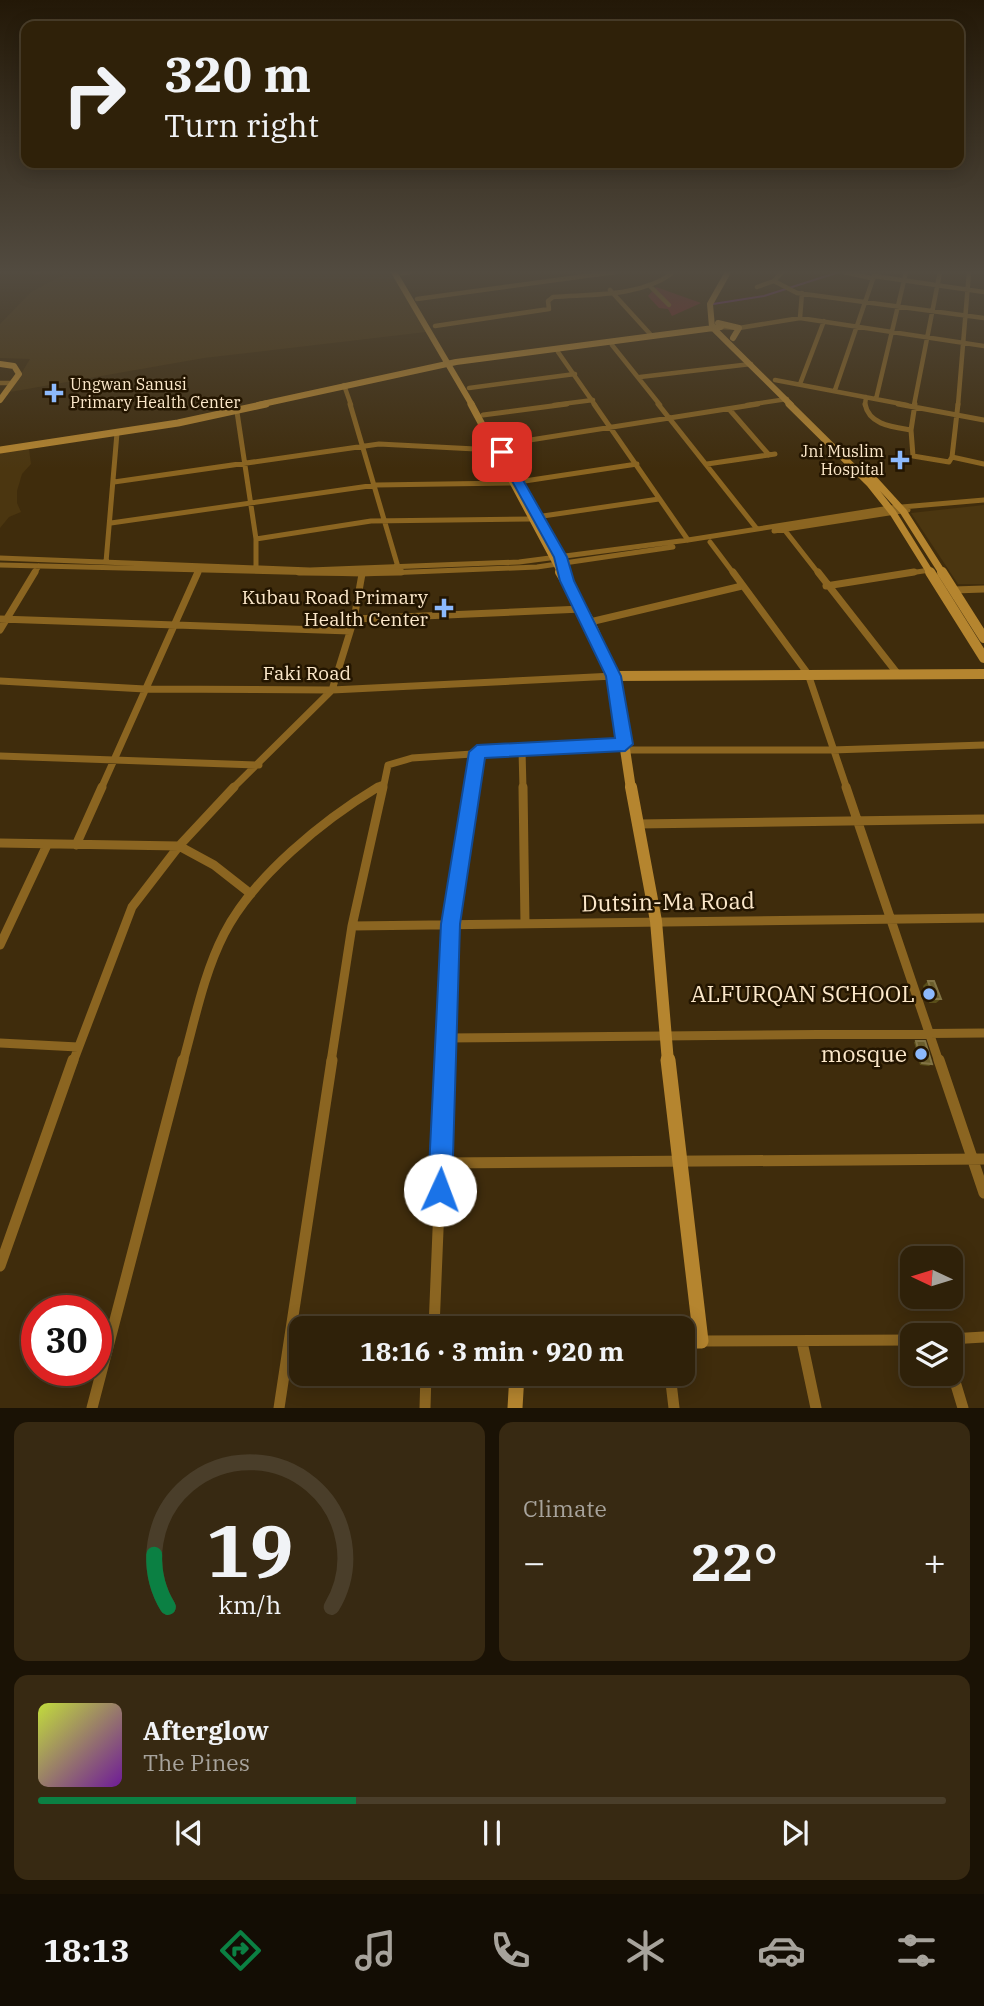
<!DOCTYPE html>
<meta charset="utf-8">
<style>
body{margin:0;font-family:"IBM Plex Serif",serif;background:#372912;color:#f1f3f6;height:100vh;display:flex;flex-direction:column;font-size:26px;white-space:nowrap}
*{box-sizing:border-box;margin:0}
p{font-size:23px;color:#a7a39c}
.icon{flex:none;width:38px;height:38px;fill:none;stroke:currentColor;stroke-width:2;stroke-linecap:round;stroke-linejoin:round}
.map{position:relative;height:1408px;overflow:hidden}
.drawer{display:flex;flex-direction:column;gap:14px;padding:14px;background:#1a1205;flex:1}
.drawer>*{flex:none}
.top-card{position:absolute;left:21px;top:21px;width:943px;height:147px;border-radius:14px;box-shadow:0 4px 18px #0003,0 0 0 2px #4a3e2a;background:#2f2109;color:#f1f3f6;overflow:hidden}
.needle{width:46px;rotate:274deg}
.fabs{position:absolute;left:900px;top:1246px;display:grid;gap:14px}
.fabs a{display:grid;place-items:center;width:63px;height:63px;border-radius:14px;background:#2f2109;box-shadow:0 4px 18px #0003,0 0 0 2px #4a3e2a;font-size:35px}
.speed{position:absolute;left:21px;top:1295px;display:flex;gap:14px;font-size:35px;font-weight:700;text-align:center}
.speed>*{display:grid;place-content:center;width:91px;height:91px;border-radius:50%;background:#2f2109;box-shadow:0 4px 18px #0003,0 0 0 2px #4a3e2a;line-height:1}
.speed .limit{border:10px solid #d22;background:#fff;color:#111}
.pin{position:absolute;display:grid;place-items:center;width:60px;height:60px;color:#fff;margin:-30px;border-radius:14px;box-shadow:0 4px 10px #0006}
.me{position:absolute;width:77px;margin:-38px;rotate:2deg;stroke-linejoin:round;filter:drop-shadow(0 0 5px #0008)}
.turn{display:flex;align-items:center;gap:24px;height:147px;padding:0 28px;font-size:32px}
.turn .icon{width:91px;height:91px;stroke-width:2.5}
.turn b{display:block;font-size:49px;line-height:60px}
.big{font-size:52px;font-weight:800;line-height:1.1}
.drawer .widget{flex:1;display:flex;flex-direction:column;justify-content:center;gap:10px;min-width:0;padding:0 24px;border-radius:14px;background:#372912}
.drawer .dial{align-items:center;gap:0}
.dial svg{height:182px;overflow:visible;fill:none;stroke:#4a3e2a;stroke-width:7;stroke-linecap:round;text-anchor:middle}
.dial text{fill:#f1f3f6;stroke:none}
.song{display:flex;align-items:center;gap:21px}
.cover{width:84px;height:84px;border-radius:10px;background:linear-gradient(135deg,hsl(70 70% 55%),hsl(280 70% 35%))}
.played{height:7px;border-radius:4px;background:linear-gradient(90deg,#0b8043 35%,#4a3e2a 35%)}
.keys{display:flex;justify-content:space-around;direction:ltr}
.heat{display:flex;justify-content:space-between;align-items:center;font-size:38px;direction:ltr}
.drawer .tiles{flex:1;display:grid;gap:14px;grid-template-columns:1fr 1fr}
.widget:last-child{grid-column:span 2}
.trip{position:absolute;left:289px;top:1316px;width:406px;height:70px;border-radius:14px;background:#2f2109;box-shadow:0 4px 18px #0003,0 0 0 2px #4a3e2a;font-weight:800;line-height:70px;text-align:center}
.tabs{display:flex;height:112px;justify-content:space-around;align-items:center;background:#130d04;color:#a7a39c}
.tabs .icon{width:49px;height:49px}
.tabs .selected{color:#0b8043}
.tabs b{font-size:32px;color:#f1f3f6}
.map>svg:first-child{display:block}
.built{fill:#4b3610}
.green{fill:#7a222d}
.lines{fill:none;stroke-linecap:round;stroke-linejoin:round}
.stream{stroke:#76308a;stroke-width:2}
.street-far4{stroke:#8b6521;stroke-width:4.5}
.street-far3{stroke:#8b6521;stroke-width:5}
.street-far2{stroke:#8b6521;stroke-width:7}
.street-far1{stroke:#8b6521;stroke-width:9}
.street{stroke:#8b6521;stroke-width:11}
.secondary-far4{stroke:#b5852f;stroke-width:6}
.secondary-far3{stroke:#b5852f;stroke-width:7}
.secondary-far2{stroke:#b5852f;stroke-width:10}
.secondary-far1{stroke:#b5852f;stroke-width:12}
.secondary{stroke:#b5852f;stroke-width:15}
.wall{fill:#594e19}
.building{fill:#6b5e2c;stroke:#827445;stroke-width:2}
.route{fill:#1a73e8;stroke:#114b97;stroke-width:2}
.poi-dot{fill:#8cb9fc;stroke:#231500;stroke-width:2.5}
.labels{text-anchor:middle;stroke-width:5;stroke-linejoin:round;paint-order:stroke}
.far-poi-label{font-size:16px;fill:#fce8ca;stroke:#231500;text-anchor:start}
.poi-label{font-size:19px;fill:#fce8ca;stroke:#231500;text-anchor:end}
.street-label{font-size:19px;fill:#fce8ca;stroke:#231500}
.near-street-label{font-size:23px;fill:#fce8ca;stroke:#231500}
.near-poi-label{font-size:23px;fill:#fce8ca;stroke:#231500;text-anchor:end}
</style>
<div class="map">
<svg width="984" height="1408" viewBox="0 0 984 1408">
<rect width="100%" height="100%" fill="#3f2c0c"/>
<!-- built -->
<path class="built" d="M 69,272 L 397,272 L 426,332 L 204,358 L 10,392 L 30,359 L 0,358 L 0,324 L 31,292 Z
M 29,449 L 31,464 L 22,474 L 17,491 L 17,503 L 21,512 L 9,517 L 0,528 L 0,452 Z
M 984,505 L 984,584 L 958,584 L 911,513 Z"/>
<!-- green -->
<path class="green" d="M 656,287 L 701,303 L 672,316 L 668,309 L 659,308 L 648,296 Z"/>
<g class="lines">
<!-- stream -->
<path class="stream" d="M 713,304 L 764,296 L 839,272"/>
<!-- street-far4 -->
<path class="street-far4" d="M 35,272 L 38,272
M 844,272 L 871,278
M 402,273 L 410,272
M 774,281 L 797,293 L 984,318
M 649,285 L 669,305
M 757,287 L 774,281 L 782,272
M 610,290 L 651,335
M 417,299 L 615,272
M 800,318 L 802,293
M 435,326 L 549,309 L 548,301 L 553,297 C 591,294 639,297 671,274 L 668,272
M 721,327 L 739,328 L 800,318 L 984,346
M 612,345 L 660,405
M 558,352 L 595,405
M 640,377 L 751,364
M 775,380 L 907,405
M 0,383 L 12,383
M 800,384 L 824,321
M 344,385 L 351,405
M 469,388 L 575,374
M 835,390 L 874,276 L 984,292
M 876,399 L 906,272
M 554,405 L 593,400
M 747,405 L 787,399
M 865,405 L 866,397
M 914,405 L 940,272
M 958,405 L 969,272"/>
<!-- street-far3 -->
<path class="street-far3" d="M 350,404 L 398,567
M 594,404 L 688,540
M 658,404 L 757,529
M 865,404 C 869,425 893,427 911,430
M 898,404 L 984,420
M 915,404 L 911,430 L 913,456 L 949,462 L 952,457 L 984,464
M 729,409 L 769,455
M 237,412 L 256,539 L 256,567
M 483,415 L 567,404
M 498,445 L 758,404
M 952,457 L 958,404
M 707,464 L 775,454
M 114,482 L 379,444 L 495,450
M 518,482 L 637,464
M 536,517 L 659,499
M 111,523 L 376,485 L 512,483
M 783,528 L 819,574
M 774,531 L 908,510
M 256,539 L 371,521 L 530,519
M 710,542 L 734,574
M 0,558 L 310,570 L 519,562 L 688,540 L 890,508 L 984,500
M 106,562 L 117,433
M 0,565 L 362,574 L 537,567 L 673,547
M 34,574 L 39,566
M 903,574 L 930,570"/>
<!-- street-far2 -->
<path class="street-far2" d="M 299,572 L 401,572
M 733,572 L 808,674 L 847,789
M 818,572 L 897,673
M 826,586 L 914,572
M 954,590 L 984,589
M 0,619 L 350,631
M 354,619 L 582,609
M 590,622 L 742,586
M 0,630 L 35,572
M 0,681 L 145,689 L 332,690 L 614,676
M 522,750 L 523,789
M 627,750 L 832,750 L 984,745
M 0,756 L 259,765
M 101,789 L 198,572
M 232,789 L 332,690 L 354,619 L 362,574
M 375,789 L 381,785
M 383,789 L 388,765 L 412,758 L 625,744
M 471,789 L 477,752"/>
<!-- street-far1 -->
<path class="street-far1" d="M 523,787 L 525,924
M 846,787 L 939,1062
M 637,824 L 984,819
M 0,843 L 179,846 L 214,865 L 251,894
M 76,845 L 102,787
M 352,926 L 984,918
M 0,945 L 47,845
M 445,1038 L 984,1033
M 0,1043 L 78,1047
M 73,1062 L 132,907 L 179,846 L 234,787
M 183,1062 C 195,1019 204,973 224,934 C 253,877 323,820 378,787
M 331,1062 L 352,926 L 383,787
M 445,1062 L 451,924 L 472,787"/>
<!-- street -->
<path class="street" d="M 939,1060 L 984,1193
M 441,1163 L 984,1159
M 0,1266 L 73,1060
M 434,1328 L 445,1060
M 950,1339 L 984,1337
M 702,1341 L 912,1340
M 802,1342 L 816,1408
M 950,1365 L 963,1408
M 670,1374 L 674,1408
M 92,1408 L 183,1060
M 279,1408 L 332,1060
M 425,1408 L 426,1374"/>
<!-- secondary-far4 -->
<path class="secondary-far4" d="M 394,272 L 472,405
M 728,272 L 710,304 L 712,327 L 791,405
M 718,323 L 739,328 L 733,338
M 0,364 L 14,366 L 19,374 L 0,400
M 258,405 L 456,362 L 721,327"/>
<!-- secondary-far3 -->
<path class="secondary-far3" d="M 471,404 L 562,574
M 789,404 L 870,484 L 893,513 L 931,574
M 0,450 L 178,423 L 266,404
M 872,477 L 903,511 L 943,574
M 538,520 L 560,557 L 565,574"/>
<!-- secondary-far2 -->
<path class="secondary-far2" d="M 560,572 L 590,622 L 614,676 L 631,789
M 564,572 L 567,581
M 930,572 L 984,658
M 942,572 L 984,638
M 614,676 L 984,674"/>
<!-- secondary-far1 -->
<path class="secondary-far1" d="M 631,787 L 656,921 L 668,1062"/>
<!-- secondary -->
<path class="secondary" d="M 668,1060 L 701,1341 L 682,1341
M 515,1408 L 517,1374"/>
</g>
<!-- wall -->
<path class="wall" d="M 928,981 L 941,999 L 936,1003 L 929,1003 L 923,986 Z
M 916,1041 L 932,1064 L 929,1066 L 920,1065 L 914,1042 Z"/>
<!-- building -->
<path class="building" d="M 928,981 L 934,981 L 941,999 L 934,999 Z
M 916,1041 L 925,1041 L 932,1064 L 922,1063 Z"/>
<!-- sky -->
<linearGradient id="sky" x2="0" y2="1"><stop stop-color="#231807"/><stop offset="0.58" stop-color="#524b40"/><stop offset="1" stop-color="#524b40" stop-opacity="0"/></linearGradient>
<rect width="984" height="469" fill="url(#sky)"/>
<!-- route -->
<path class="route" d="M 502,449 L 507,452 L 567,557 L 574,581 L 621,676 L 633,744 L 625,751 L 485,758 L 460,924 L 452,1190 L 448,1199 L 440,1203 L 431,1199 L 428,1190 L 441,924 L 469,752 L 477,745 L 615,738 L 606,676 L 560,581 L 554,557 L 496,452 Z"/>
<!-- markers -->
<g class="poi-dot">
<path d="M50.5 382.5h7v7h7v7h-7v7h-7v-7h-7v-7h7z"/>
<path d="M896.5 449.5h7v7h7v7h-7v7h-7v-7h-7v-7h7z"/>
<path d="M440.5 597.5h7v7h7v7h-7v7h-7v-7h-7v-7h7z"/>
<circle cx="929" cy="994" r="7"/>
<circle cx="921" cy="1054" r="7"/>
</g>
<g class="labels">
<!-- far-poi labels -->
<g class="far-poi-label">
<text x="70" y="390">Ungwan Sanusi<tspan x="70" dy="18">Primary Health Center</tspan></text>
<text x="884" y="457" text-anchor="end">Jni Muslim<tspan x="884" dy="18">Hospital</tspan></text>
</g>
<!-- poi labels -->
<g class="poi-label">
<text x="428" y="604">Kubau Road Primary<tspan x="428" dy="22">Health Center</tspan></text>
</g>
<!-- street labels -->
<g class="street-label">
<text x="307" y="680">Faki Road</text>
</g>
<!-- near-street labels -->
<g class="near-street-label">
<text transform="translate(668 902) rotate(-1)" y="8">Dutsin-Ma Road</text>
</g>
<!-- near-poi labels -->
<g class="near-poi-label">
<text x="915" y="1002">ALFURQAN SCHOOL</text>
<text x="907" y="1062">mosque</text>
</g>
</g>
</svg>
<div class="fabs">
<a><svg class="needle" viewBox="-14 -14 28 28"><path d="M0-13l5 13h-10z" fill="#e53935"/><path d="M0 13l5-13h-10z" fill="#a7a39c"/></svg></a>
<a><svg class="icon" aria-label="layers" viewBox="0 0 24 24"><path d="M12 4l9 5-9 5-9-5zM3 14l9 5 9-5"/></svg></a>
</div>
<div class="speed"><div class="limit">30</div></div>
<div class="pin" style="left:502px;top:452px;background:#d93025"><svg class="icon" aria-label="arrive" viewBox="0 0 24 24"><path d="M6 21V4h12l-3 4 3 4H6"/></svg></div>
<svg class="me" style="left:440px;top:1190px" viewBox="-20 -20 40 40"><circle r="19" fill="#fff"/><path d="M0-13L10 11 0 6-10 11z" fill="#1a73e8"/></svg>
<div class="trip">18:16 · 3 min · 920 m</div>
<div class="top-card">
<div class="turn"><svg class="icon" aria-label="right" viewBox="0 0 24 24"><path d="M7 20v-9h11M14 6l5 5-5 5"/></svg><div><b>320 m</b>Turn right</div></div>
</div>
</div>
<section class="drawer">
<div class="tiles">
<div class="widget dial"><svg viewBox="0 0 100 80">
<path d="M14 69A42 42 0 1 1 86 69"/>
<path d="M14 69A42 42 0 0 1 8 46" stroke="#0b8043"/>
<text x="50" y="56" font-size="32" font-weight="700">19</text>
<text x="50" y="72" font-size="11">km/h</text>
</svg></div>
<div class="widget"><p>Climate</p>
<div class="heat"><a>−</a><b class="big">22°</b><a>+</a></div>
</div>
<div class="widget">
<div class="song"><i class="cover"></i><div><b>Afterglow</b><p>The Pines</p></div></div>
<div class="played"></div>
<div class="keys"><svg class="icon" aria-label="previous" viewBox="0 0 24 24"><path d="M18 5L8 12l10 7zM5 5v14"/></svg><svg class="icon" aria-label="pause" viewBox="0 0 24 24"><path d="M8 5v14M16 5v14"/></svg><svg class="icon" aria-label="next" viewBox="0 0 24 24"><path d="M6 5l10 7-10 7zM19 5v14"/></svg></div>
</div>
</div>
</section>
<nav class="tabs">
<b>18:13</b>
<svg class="icon selected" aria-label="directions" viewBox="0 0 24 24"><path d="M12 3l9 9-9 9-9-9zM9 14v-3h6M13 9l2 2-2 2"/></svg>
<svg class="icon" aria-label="music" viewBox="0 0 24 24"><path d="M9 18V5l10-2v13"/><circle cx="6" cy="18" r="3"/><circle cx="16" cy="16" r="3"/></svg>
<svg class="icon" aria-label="phone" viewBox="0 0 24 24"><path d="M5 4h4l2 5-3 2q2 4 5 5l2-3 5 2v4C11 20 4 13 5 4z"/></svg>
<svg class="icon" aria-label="climate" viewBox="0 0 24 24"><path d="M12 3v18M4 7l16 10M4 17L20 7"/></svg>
<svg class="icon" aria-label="car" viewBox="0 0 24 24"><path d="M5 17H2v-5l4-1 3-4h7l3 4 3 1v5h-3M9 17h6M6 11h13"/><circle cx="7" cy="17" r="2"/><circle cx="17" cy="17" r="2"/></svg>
<svg class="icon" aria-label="filters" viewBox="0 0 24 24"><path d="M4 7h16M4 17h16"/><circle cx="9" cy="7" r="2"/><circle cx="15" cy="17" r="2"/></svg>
</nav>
